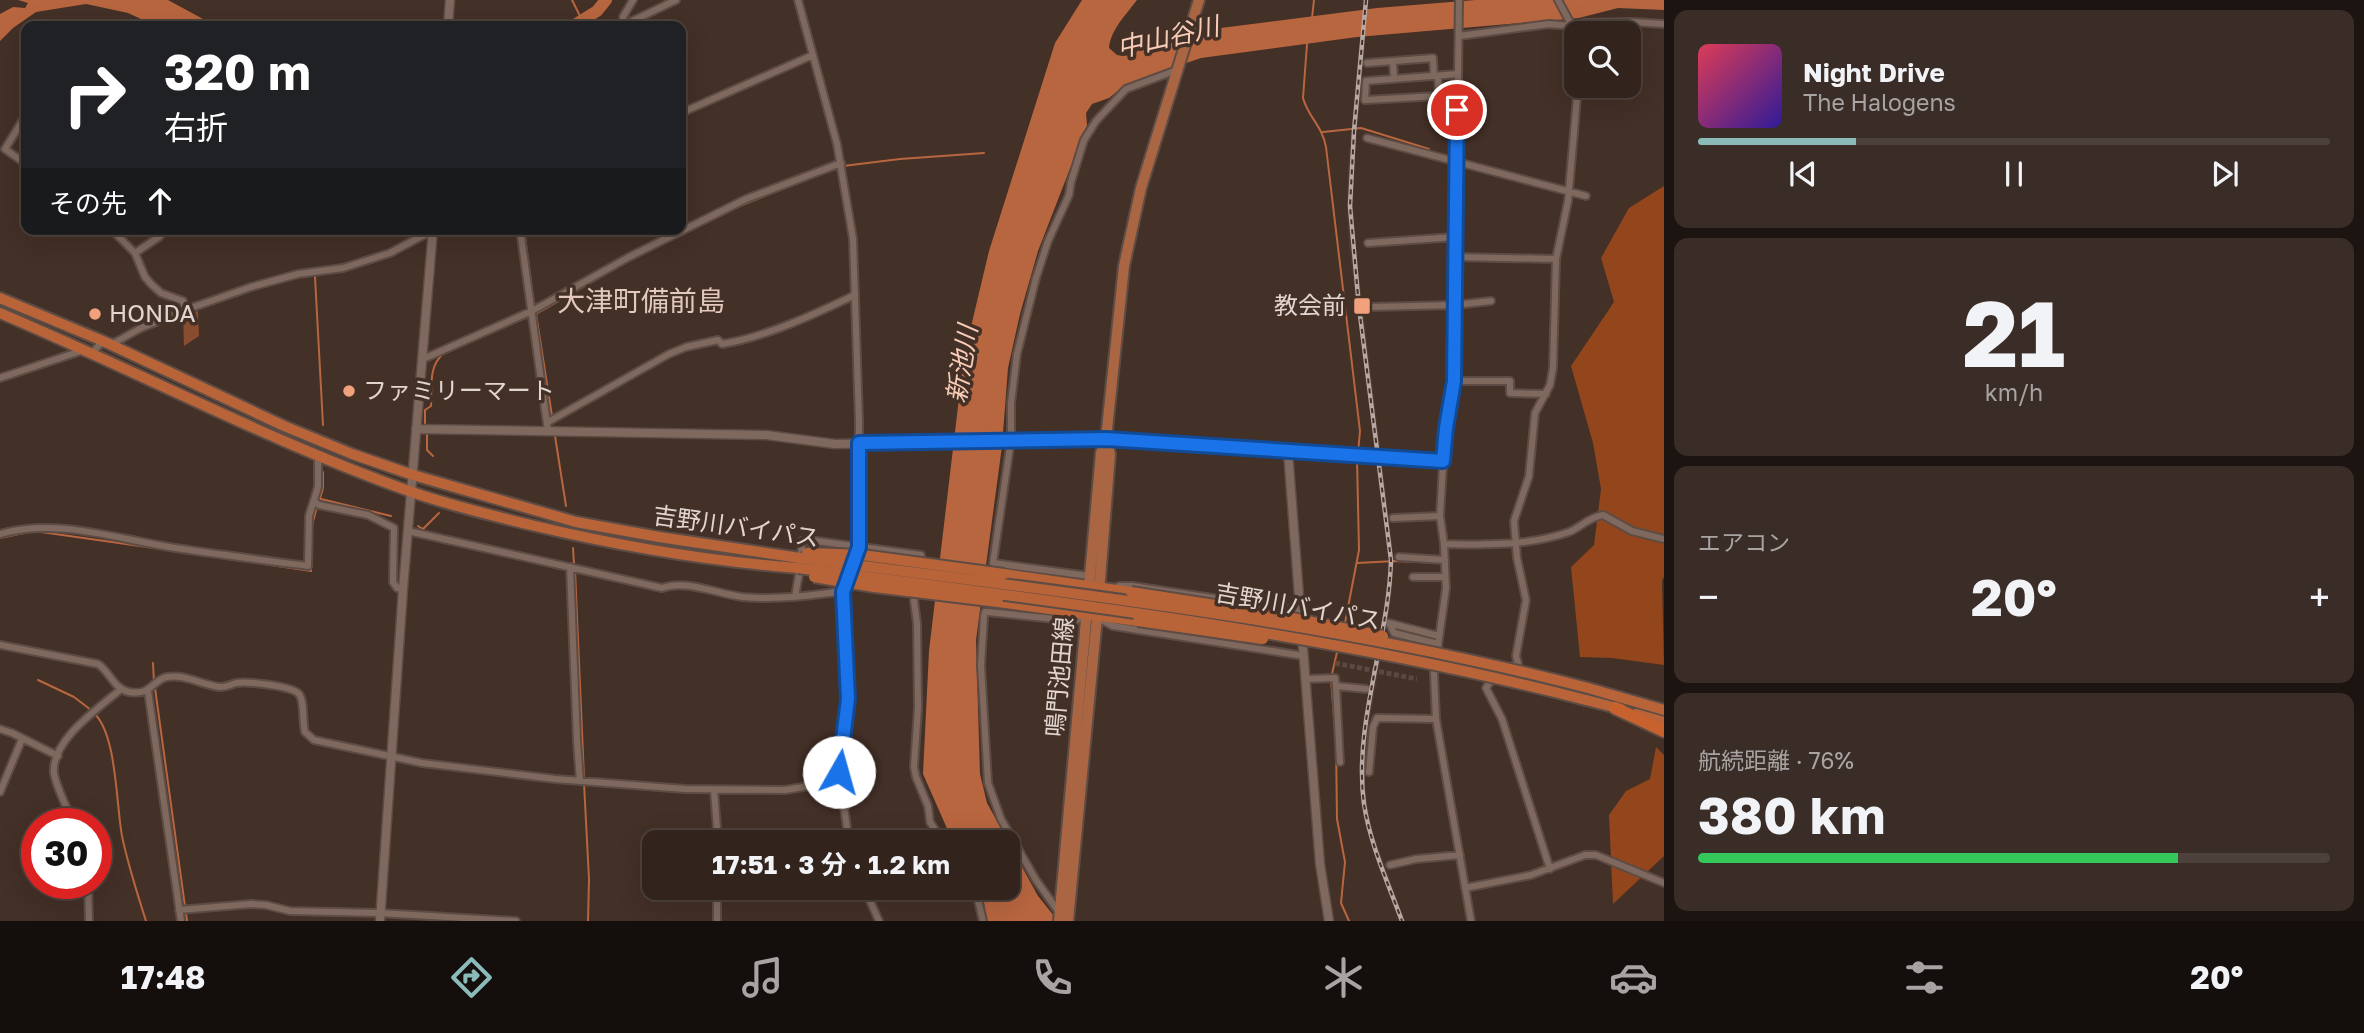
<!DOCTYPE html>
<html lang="ja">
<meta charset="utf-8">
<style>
body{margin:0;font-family:"Golos Text","Noto Sans JP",sans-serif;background:#3a2c26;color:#f1f3f6;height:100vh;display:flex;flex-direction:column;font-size:26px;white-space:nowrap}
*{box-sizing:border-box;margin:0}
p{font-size:23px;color:#a8a4a4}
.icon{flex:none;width:38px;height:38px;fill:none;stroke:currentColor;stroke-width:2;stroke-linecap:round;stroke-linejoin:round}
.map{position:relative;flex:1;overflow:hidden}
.details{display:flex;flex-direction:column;gap:10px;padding:10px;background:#1c1410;width:700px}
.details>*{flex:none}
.hud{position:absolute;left:21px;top:21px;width:665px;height:214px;border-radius:14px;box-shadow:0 7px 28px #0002,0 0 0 2px #4d413b;background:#202124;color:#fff;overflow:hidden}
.buttons{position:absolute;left:1564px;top:21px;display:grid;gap:14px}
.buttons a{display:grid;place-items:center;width:77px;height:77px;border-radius:14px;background:#32241d;box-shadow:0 7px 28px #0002,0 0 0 2px #4d413b;font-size:35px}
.speed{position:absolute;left:21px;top:808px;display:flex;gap:14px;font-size:35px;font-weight:700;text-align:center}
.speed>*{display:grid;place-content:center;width:91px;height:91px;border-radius:50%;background:#32241d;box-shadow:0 7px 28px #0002,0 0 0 2px #4d413b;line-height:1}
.speed .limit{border:10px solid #d22;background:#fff;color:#111}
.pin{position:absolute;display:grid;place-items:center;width:60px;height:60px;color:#fff;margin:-30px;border:4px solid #fff;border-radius:50%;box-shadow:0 2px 7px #0007}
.me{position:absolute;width:77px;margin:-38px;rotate:7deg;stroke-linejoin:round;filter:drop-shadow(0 0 5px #0008)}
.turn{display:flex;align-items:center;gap:24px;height:147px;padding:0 28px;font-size:32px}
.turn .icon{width:91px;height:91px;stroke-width:2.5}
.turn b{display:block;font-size:49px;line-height:60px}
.then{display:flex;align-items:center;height:66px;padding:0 28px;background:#0003;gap:14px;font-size:26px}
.big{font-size:52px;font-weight:700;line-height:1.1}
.details .card{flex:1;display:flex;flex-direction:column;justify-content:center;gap:10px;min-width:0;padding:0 24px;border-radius:14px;background:#3a2c26}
.details .dial{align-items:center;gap:0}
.dial b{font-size:91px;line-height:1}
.song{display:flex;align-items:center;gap:21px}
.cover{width:84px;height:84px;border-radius:10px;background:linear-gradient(135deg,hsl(350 70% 55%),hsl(250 70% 35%))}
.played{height:7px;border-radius:4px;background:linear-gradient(90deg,#8bbbb9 25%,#4d413b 25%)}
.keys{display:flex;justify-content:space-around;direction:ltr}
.heat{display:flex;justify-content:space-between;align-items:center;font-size:38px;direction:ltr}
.charge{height:10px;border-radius:5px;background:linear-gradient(90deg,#34c759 76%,#4d413b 0)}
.trip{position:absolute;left:642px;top:830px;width:378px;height:70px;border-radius:14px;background:#32241d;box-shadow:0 7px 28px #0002,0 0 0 2px #4d413b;font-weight:700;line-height:70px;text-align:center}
.tabs{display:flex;height:112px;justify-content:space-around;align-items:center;background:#140e0c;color:#a8a4a4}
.tabs .icon{width:49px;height:49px}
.tabs .current{color:#8bbbb9}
.tabs b{font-size:32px;color:#f1f3f6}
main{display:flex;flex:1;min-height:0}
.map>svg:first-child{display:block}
.built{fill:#52382c}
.green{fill:#894c30}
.forest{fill:#93451b}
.water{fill:#b8663f}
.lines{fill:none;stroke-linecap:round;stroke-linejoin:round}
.stream{stroke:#b8663f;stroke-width:2}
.river{stroke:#b8663f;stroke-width:12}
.pedestrian-tunnel{stroke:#5b4940;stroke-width:5;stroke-dasharray:5 2.5;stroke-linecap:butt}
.minor-casing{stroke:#5d4c45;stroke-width:10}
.tertiary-casing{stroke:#5d4c45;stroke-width:11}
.primary-casing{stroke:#5d4c45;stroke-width:14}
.trunk-casing{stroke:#5d4c45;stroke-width:14}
.motorway-casing{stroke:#5d4c45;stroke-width:16}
.minor{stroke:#7f695f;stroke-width:6}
.tertiary{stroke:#7f695f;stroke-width:8}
.primary{stroke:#aa6542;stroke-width:10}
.trunk{stroke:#b86438;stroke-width:10}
.motorway{stroke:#c7622f;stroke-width:12}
.rail-casing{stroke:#b6a8a2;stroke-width:4.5}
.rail{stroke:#433027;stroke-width:2;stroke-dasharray:5;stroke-linecap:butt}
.trunk-bridge-casing{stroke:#5d4c45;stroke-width:14;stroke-linecap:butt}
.trunk-bridge{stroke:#b86438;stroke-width:10}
.route-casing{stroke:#114b97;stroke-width:18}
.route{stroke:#1a73e8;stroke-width:12}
.poi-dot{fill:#f1a17c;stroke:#433027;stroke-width:2.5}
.labels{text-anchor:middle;stroke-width:7;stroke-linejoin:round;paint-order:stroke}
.poi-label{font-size:24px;fill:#e2d5d0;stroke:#433027;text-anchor:start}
.street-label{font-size:24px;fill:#e2d5d0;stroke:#433027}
.water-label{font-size:26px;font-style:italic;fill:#f9ccb7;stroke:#433027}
.quarter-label{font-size:28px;fill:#e2c8bd;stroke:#433027}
</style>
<main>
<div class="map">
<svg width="1664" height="921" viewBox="0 0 1664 921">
<rect width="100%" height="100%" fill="#433027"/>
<!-- built -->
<path class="built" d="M 1365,46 L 1354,166 L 1353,206 L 1355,244 L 1394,560 L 1391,601 L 1366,741 L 1365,789 L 1371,827 L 1405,921 L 1399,921 L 1366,828 L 1359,766 L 1362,741 L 1389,581 L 1390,560 L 1363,358 L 1349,245 L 1347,205 L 1348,165 L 1359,47 Z"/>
<!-- green -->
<path class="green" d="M 198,311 L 199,336 L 184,346 L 183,317 Z"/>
<!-- forest -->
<path class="forest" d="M 1664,186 L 1664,577 L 1662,580 L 1664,665 L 1612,658 L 1580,657 L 1571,567 L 1594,545 L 1601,489 L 1593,443 L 1571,366 L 1614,302 L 1601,258 L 1629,208 Z
M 1656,747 L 1664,755 L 1664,856 L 1613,904 L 1609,815 L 1626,791 L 1650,779 Z"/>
<!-- water -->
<path class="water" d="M 18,0 L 168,0 L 216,26 L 156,26 L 128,13 L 86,4 L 36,12 L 13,28 L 0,41 L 0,14 L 13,7 L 25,8 L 28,3 Z
M 1082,0 L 1137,0 C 1126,15 1111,29 1109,48 L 1117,55 L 1123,56 L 1132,55 L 1143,47 L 1172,37 L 1205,30 L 1377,8 L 1475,0 L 1664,0 L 1664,10 L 1618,8 L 1579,18 L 1357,37 L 1201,58 L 1148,76 L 1124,86 L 1109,98 L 1092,104 L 1086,113 L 1087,125 L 1038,251 L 1020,314 L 1008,368 L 1002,446 L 976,640 L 980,774 L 987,803 L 1038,896 L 1058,921 L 986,921 L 984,902 L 977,887 L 1008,887 L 1008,842 L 953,842 L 923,774 L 929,651 L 964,356 L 989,251 L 1055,43 Z"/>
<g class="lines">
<!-- stream -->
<path class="stream" d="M 572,0 L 582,20
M 1312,18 L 1314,0
M 1307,44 L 1303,98 C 1308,117 1322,125 1326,147 L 1360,431 L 1358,453
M 1323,132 L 1361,128 L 1429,149
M 843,166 L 900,159 L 984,153
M 735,208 L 828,171
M 524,229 L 535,314
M 315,277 L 323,425
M 552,416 L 536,314 L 639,255
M 425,424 L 425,410 L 431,406 C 432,387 428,366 444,353 L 530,316
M 427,433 L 427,450 L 433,456
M 555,436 L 566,506
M 321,499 L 391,516
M 319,502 L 323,488 L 323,472
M 312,525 L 317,507
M 418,526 L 423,529 L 439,513
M 34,531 L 161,549
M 0,538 L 29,532
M 573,548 L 574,564
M 218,557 L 311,571 L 311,565
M 1357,563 L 1396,561 L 1440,563
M 575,570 L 584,778
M 1345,623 L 1359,550 L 1357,459
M 153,663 L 154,683
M 1332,674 L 1337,652
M 38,680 L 74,697 L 91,710
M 1331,680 L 1336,742 L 1337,819 L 1345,862 L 1341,903 L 1349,921
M 155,688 L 187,921
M 95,714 C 117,737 116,804 122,836 C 128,865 137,893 146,921
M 584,783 L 589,879 L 588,921"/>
<!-- river -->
<path class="river" d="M 573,26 L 597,11 L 606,0"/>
<!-- pedestrian-tunnel -->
<path class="pedestrian-tunnel" d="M 1335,663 L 1417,679"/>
<defs>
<path id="minor" d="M 798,0 L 837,144 L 853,239 L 859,421 L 859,547 L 856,558
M 1459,0 L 1454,381 L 1444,447 L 1440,516 L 1444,544 L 1446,588 L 1434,674 L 1436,719 L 1471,921
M 1558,0 L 1572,26 L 1577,45
M 622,26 L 676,0
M 623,26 L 623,17 L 633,0
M 1459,36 L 1549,24 L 1572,26 L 1584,23 L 1633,22 L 1664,24
M 1393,61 L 1394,79
M 1367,63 L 1433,58 L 1434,76
M 1438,76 L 1439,96 L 1365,100 L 1366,81 L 1458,74
M 681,113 L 813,55
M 26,115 L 5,149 L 26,164
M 1367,138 L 1586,196
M 111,229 L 135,253 L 145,277 L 152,285 L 161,293 L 183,301 L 185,310
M 520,229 L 548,431
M 1368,243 L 1455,237
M 135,253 L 159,237 L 166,229
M 1455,257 L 1556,259
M 1371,307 L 1455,305 L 1491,301
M 92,353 L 103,341 L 114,343 L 141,328 L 185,310 L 251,287 L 298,274 L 343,268 L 390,253 L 424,235 L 447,229
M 423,359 L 532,311 L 629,257 L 746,199 L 841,163
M 0,378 L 81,351
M 1454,381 L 1510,381 L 1510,393 L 1546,394
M 548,422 L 669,354 L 686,347 L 718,340 L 722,344 C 766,337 815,314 855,295
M 1288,452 L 1443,461
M 314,501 L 319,505 L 368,515 L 394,528 L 393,582 L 397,588 L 403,589
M 1393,518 L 1440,516
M 408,531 L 662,588 C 686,579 717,594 743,597 C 776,600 810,596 843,591
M 0,534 C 56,518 114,538 169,547 C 215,554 262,560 308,566 L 309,516 L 318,487 L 318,455
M 1444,544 C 1487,545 1528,546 1569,532 C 1581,527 1589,517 1603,515 L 1632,531 L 1664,539
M 801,557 L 802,541 L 809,540 L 921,555 L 919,566
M 1399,557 L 1445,560
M 570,567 L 577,741 L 580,781
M 1089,576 L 993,563 L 1011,440 L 1011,403 L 1017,354 L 1036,278 L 1048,241 L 1069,195 L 1071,182 L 1084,140 L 1096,121 L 1126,89 L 1177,70
M 1413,577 L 1445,577
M 848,581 L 843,591 L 848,699 L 839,772 L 849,842
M 1119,586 L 1132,586 L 1300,611
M 916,590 L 914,601 L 917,623 L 918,708 L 914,767 L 916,777 L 928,806 L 930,822 L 943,842
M 795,597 L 800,568
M 1100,619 L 1113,626 L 1304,656
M 1438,644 L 1394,633 L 1389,623 L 1439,636
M 0,645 L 98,664 C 110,672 114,689 129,692 C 152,696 152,680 167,677 C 186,674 202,685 220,687 C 226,687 230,685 236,683 C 247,681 292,686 299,694 C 305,702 302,721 305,732 L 314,740 L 422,763 L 555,779 L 685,789 L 785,790 L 839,781
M 1306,679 L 1335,678 L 1336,686 L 1366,689
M 1336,686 L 1340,762
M 148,691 L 181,921
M 0,729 L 12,733 L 58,756
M 1369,772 L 1373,727 L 1377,718 L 1436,719
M 714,790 L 718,842
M 0,792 L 22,739
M 74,824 C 68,810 56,787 54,773 C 51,740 99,708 121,689
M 1390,865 L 1416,859 L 1460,855
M 1550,869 L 1502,719 L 1486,688 L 1492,679 L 1518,663 L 1516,656 L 1526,600 L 1517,558 L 1514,521 L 1529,476 L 1535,413 L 1550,385 L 1553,368 L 1556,259 L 1568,201 L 1578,86
M 88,884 L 89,921
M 864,887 L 879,921
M 969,887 L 978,900 L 983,921
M 1465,888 L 1531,875 L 1585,855 L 1596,855 L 1664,883
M 179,910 L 251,904 L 266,905 L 290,911 L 380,913 L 516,921
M 1058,911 L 1036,880 L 1001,819 L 988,783 L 981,665 L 984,616 L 985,612 L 988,612 L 1074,621 L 1087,616
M 717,921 L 717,887"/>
<path id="tertiary" d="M 448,26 L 450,0
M 416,429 L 766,435 L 835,444 L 1106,439 L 1288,452 L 1301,622
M 1302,635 L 1320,864 L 1329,921
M 380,921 L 403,589 L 433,229"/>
<path id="primary" d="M 1059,921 L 1101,453 L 1106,439 L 1124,266 L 1141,188 L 1199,0
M 1068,921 L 1097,617 L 1110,454 L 1106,439"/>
<path id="trunk" d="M 0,298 L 103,341 L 284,426 L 352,454 L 413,475 L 576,522 L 659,537 L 800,558
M 0,313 C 137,371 269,441 409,491 C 448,505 490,515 531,525 C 619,546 707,561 798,568
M 1004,574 L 1131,592
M 998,602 L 1138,621
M 1588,688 L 1664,710
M 1586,700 L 1621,709
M 1636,714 L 1664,722"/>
<path id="motorway" d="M 1615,708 L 1664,731"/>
</defs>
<!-- minor casing -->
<use href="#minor" class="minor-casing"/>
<!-- tertiary casing -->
<use href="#tertiary" class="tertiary-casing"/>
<!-- primary casing -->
<use href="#primary" class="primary-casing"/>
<!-- trunk casing -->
<use href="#trunk" class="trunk-casing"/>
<!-- motorway casing -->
<use href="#motorway" class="motorway-casing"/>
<!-- minor -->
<use href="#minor" class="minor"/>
<!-- tertiary -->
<use href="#tertiary" class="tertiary"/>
<!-- primary -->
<use href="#primary" class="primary"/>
<!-- trunk -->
<use href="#trunk" class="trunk"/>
<!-- motorway -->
<use href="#motorway" class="motorway"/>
<defs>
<path id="rail" d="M 1366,0 L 1354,131 L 1350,206 L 1359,307 L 1391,560 C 1389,639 1353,725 1364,804 C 1370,844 1388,883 1402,921"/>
</defs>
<!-- rail casing -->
<use href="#rail" class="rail-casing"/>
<!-- rail -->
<use href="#rail" class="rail"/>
<defs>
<path id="trunk-bridge" d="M 807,553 L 862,555 L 1004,574
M 800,558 C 1064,592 1330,621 1588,688
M 798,568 C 1062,602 1327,633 1586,700
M 814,577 L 874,587 L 998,602
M 1131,592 L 1267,613 L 1383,636
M 1138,621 L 1263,639"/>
</defs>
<!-- trunk-bridge casing -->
<use href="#trunk-bridge" class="trunk-bridge-casing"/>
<!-- trunk-bridge -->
<use href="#trunk-bridge" class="trunk-bridge"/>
</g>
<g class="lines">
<defs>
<path id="route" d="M 839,772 L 848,699 L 843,592 L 859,547 L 859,443 L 1106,439 L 1443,461 L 1446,428 L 1454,381 L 1457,110"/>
</defs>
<!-- route casing -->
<use href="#route" class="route-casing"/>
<!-- route -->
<use href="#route" class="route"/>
</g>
<!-- markers -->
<g class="poi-dot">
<rect x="1353" y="297" width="18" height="18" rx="3.5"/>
<circle cx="95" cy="314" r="7"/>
<circle cx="349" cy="391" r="7"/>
</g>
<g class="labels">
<!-- poi labels -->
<g class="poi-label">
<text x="1346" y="314" text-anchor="end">教会前</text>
<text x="109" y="322">HONDA</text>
<text x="363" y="399">ファミリーマート</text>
</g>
<!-- street labels -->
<g class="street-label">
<text transform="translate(736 527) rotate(8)" y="8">吉野川バイパス</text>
<text transform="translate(1298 607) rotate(10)" y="8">吉野川バイパス</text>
<text transform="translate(1060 677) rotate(-85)" y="8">鳴門池田線</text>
</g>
<!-- water labels -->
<g class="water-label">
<text transform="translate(1168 37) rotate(-13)" y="9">中山谷川</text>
<text transform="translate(962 364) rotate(-81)" y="9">新池川</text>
</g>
<!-- quarter labels -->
<g class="quarter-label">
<text x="641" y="311">大津町備前島</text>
</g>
</g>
</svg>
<div class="buttons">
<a><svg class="icon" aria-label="search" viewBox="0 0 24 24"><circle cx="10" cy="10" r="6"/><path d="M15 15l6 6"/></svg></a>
</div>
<div class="speed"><div class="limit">30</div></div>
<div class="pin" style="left:1457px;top:110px;background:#d93025"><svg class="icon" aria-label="arrive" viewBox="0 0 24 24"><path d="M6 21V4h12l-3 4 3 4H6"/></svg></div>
<svg class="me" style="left:839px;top:772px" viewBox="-20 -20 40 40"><circle r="19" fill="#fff"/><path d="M0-13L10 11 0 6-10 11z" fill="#1a73e8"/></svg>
<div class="trip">17:51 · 3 分 · 1.2 km</div>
<div class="hud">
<div class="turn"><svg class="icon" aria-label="right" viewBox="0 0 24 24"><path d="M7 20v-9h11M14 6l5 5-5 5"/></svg><div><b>320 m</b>右折</div></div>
<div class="then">その先<svg class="icon" aria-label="ahead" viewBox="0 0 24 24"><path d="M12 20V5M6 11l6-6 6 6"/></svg></div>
</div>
</div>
<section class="details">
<div class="card">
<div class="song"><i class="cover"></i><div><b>Night Drive</b><p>The Halogens</p></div></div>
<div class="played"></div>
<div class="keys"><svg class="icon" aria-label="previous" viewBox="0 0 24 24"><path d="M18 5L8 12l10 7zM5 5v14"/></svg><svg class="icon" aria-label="pause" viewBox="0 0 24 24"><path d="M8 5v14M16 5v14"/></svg><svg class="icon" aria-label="next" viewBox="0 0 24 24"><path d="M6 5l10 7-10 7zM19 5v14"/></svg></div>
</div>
<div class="card dial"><b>21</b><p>km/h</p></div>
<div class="card"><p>エアコン</p>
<div class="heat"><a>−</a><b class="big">20°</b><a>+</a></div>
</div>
<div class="card"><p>航続距離 · 76%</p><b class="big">380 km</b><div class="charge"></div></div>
</section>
</main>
<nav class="tabs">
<b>17:48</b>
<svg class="icon current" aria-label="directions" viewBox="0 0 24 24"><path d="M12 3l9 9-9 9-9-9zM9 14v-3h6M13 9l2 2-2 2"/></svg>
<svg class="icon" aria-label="music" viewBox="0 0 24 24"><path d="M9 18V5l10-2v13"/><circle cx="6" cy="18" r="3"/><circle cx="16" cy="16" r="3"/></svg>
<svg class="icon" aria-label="phone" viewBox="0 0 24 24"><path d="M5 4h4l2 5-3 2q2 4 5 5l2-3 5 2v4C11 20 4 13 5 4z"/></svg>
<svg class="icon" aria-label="climate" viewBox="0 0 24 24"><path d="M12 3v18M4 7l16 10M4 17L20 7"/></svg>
<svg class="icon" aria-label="car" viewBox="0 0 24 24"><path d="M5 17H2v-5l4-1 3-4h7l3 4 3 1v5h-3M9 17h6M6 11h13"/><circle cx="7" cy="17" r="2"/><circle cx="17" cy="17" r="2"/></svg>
<svg class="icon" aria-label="filters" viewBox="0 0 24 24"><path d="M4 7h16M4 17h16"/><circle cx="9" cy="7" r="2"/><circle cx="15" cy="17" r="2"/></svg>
<b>20°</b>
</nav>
